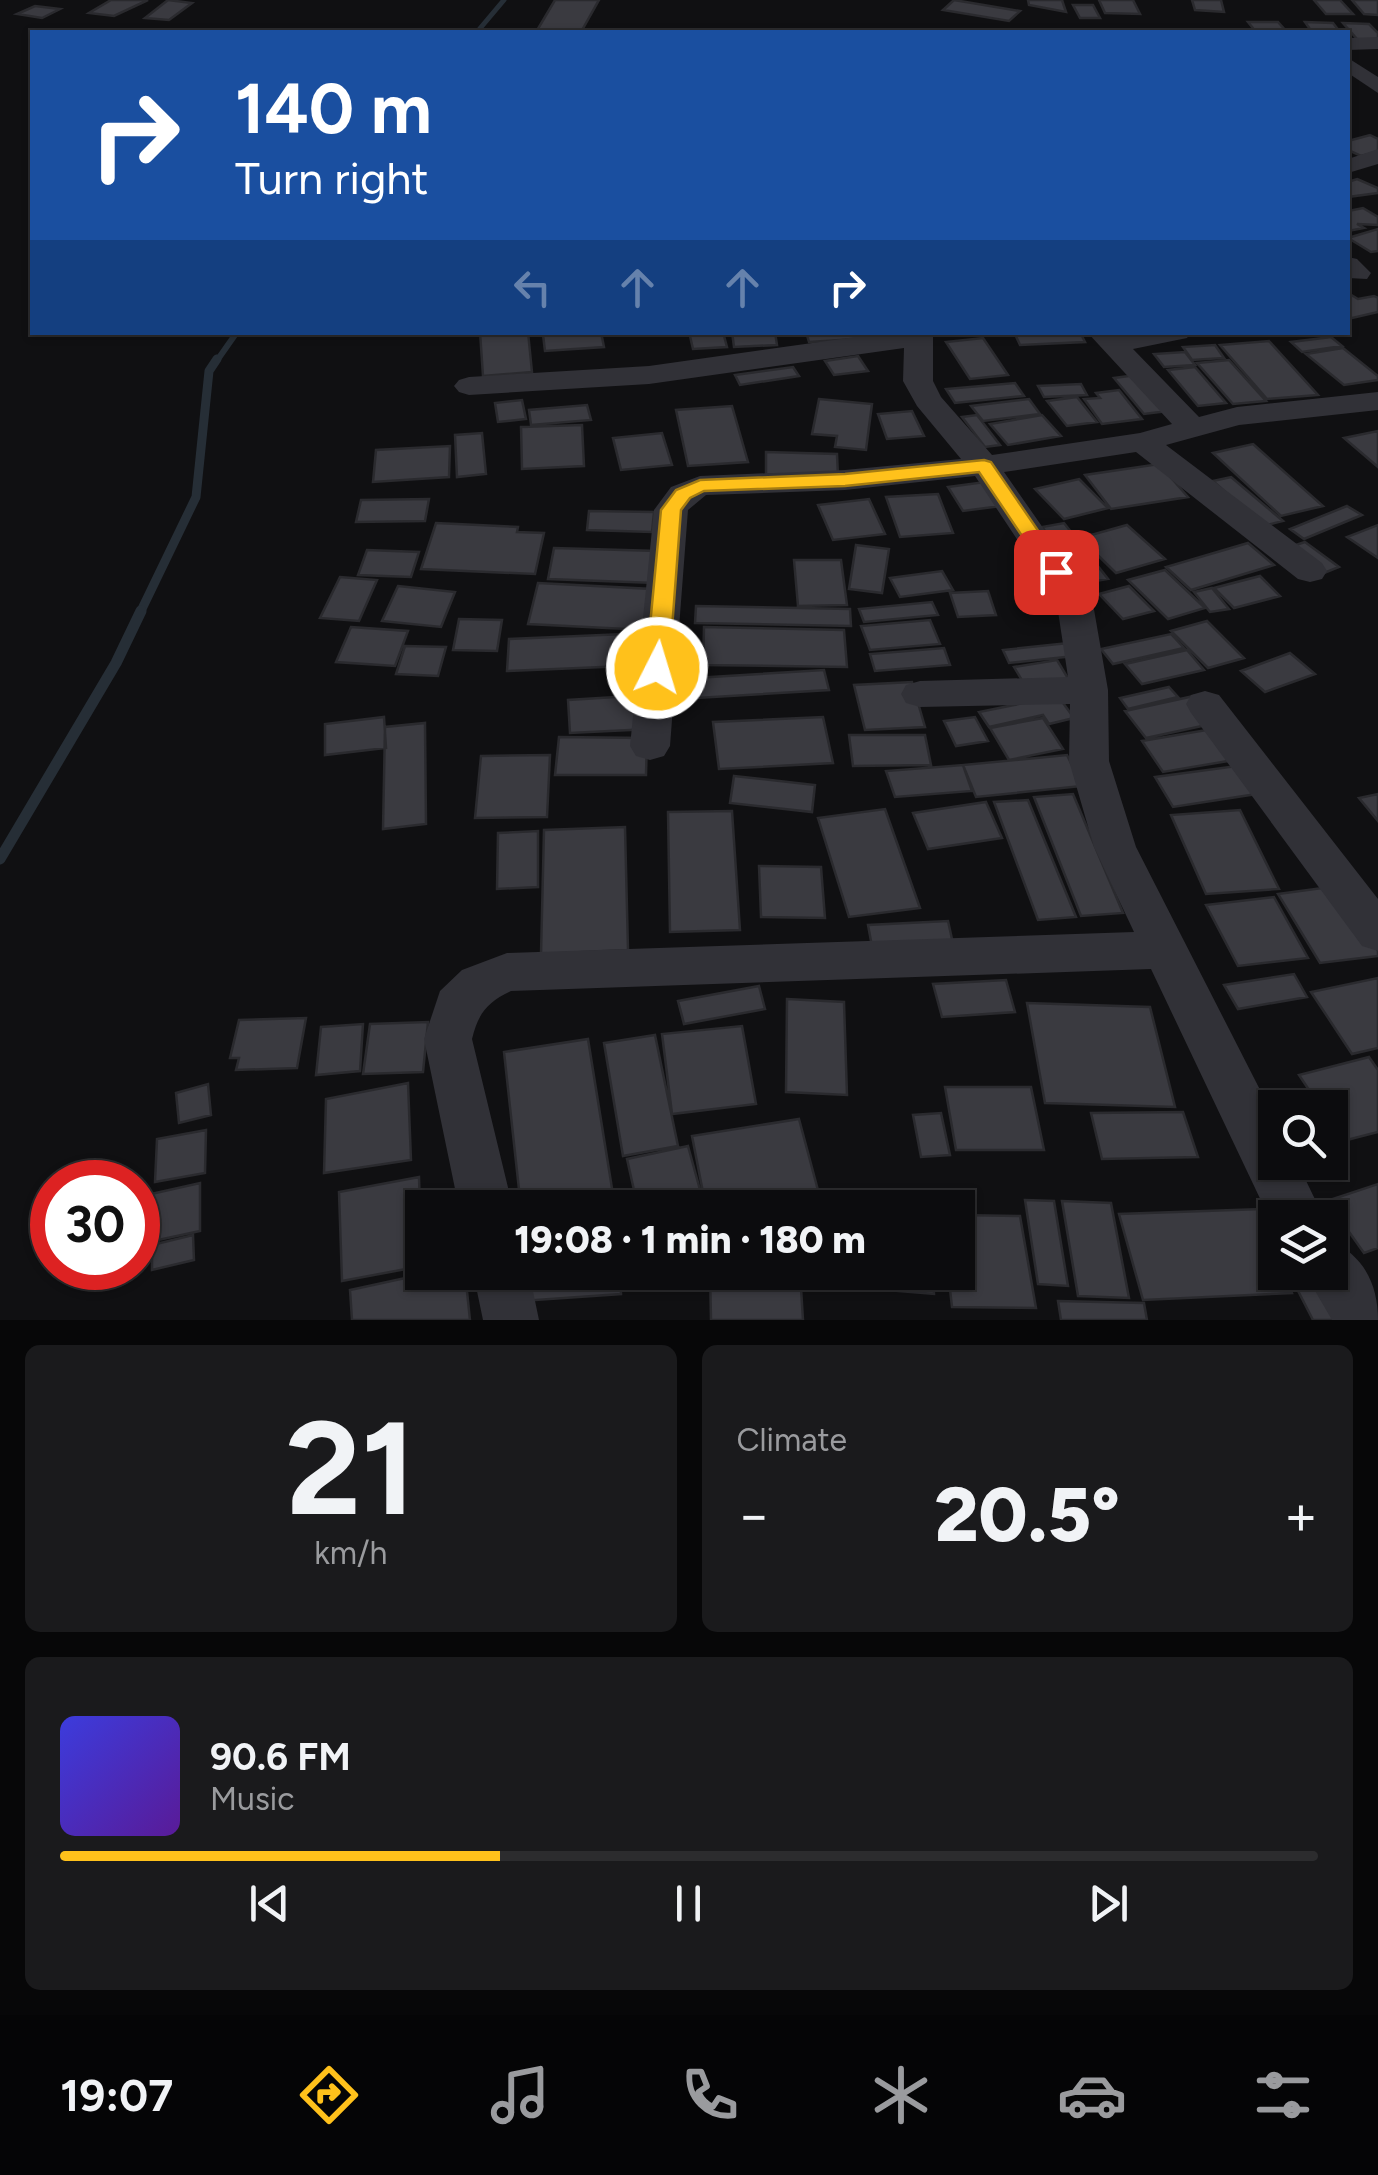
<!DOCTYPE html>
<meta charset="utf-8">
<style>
body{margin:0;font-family:Figtree,sans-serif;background:#1a1a1c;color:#f1f3f6;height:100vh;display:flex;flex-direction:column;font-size:38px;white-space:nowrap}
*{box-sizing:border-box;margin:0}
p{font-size:32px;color:#9a9b9e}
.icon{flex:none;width:55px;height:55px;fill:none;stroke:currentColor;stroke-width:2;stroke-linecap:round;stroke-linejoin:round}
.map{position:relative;height:1320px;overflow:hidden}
.panel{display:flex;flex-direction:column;gap:25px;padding:25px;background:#070708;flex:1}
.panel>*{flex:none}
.guide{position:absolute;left:30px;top:30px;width:1320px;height:305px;border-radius:0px;box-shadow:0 2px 8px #0004,0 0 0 2px #2c2c2e;background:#1a4fa0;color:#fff;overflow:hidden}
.fabs{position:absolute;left:1258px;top:1090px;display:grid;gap:20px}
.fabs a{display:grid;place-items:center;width:90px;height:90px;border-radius:0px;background:#0c0c0e;box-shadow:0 2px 8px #0004,0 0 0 2px #2c2c2e;font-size:50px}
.speed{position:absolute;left:30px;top:1160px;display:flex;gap:20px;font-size:50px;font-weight:700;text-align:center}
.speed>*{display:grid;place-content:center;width:130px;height:130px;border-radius:50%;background:#0c0c0e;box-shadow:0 2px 8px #0004,0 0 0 2px #2c2c2e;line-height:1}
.speed .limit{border:15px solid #d22;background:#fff;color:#111}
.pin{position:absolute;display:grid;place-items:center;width:85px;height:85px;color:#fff;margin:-42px;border-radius:20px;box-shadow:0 5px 15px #0006}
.me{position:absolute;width:110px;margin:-55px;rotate:5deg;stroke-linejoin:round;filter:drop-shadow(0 0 8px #0008)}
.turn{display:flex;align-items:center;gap:35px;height:210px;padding:0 40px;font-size:45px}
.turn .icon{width:130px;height:130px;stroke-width:2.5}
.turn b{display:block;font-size:70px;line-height:85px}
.lanes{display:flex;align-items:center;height:95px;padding:0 40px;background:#0003;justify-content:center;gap:50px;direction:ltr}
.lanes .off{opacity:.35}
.big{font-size:75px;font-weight:800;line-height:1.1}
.panel .card{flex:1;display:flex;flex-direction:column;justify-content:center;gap:15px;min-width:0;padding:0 35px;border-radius:15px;background:#1a1a1c}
.panel .dial{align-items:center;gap:0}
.dial b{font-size:130px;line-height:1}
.song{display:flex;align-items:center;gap:30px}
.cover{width:120px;height:120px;border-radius:15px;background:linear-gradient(135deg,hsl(240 70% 55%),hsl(270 70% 35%))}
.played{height:10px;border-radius:5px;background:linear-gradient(90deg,#ffc11b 35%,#2c2c2e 35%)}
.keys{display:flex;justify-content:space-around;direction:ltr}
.heat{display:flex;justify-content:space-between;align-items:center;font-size:55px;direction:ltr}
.panel .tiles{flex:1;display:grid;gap:25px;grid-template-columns:1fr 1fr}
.card:last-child{grid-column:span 2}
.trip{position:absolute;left:405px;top:1190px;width:570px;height:100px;border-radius:0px;background:#0c0c0e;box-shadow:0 2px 8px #0004,0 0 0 2px #2c2c2e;font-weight:800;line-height:100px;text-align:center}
.dock{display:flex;height:160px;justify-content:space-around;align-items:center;background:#050506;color:#9a9b9e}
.dock .icon{width:70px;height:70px}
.dock .selected{color:#ffc11b}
.dock b{font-size:45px;color:#f1f3f6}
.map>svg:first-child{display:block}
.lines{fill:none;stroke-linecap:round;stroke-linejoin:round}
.stream-far3{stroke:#262e36;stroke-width:5}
.stream-far2{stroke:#262e36;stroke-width:6}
.stream-far1{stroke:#262e36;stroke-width:9}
.stream{stroke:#262e36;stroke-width:11}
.building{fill:#3a3a40;stroke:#2a2a2e;stroke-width:2.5}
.minor{fill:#313137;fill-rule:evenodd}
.route{fill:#ffc11b;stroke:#a67d12;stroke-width:2.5}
</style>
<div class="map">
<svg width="1378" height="1320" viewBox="0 0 1378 1320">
<rect width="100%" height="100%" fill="#101012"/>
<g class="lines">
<!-- stream-far3 -->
<path class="stream-far3" d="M 477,32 L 504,0"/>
<!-- stream-far2 -->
<path class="stream-far2" d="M 216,362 L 237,332"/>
<!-- stream-far1 -->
<path class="stream-far1" d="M 140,613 L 196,497 L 209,371 L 217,359"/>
<!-- stream -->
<path class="stream" d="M 0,859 L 116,663 L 141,611"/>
</g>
<!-- building -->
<path class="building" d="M 111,0 L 148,0 L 114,16 L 89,13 Z
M 168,0 L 192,3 L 169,20 L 145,18 Z
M 555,0 L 599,0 L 581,32 L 536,32 Z
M 954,0 L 1020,11 L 1009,21 L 943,10 Z
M 1028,0 L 1062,0 L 1066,12 L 1029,5 Z
M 1099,0 L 1133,0 L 1140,14 L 1105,13 Z
M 1192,0 L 1221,0 L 1224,12 L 1195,10 Z
M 1314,0 L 1340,0 L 1353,14 L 1326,14 Z
M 1352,0 L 1378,0 L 1378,15 L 1364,14 Z
M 1073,5 L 1093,5 L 1100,18 L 1080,18 Z
M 35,6 L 60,9 L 42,18 L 17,14 Z
M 1248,22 L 1278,22 L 1287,32 L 1256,32 Z
M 1305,22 L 1333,23 L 1340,32 L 1312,32 Z
M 1343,23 L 1369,24 L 1378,33 L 1378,40 L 1357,39 Z
M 1370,135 L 1378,139 L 1378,152 L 1361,156 L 1348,150 L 1348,141 Z
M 1357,179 L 1378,188 L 1378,193 L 1348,197 L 1348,182 Z
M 1363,208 L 1378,217 L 1378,225 L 1357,224 L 1364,228 L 1348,231 L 1348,211 Z
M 1378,229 L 1378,251 L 1371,252 L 1348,238 Z
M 1348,293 L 1358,299 L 1374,296 L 1378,298 L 1378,312 L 1348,319 Z
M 480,332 L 528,332 L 532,372 L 483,376 Z
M 601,332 L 604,347 L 545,351 L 543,335 Z
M 689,332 L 723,332 L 727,347 L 693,349 Z
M 732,332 L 775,332 L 777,345 L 734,347 Z
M 806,332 L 854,332 L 857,339 L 809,342 Z
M 1014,332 L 1080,332 L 1085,342 L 1020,345 Z
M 1331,337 L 1342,346 L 1302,352 L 1291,342 Z
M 983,338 L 1008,375 L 970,379 L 946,342 Z
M 1269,341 L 1318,395 L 1267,399 L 1220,345 Z
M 1215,345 L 1224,358 L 1192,360 L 1183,347 Z
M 1343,348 L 1378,376 L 1378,380 L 1344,385 L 1306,354 Z
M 1185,352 L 1195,365 L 1164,367 L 1154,354 Z
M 858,356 L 868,371 L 834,375 L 825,361 Z
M 1229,360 L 1266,401 L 1233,404 L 1197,363 Z
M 793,367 L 799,376 L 740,385 L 735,375 Z
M 1195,367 L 1226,403 L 1198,406 L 1168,370 Z
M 1136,375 L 1168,411 L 1144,414 L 1114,378 Z
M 1015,383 L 1024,396 L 955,403 L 946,389 Z
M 1081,384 L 1087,395 L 1044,397 L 1038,386 Z
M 1119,390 L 1142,419 L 1102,424 L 1084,399 L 1100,398 L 1096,393 Z
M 1077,397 L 1097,422 L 1067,426 L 1047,401 Z
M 819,399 L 872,404 L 866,450 L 835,447 L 837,436 L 812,434 Z
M 1029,399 L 1040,414 L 983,421 L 971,406 Z
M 522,400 L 526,419 L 498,422 L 495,403 Z
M 587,405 L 591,420 L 531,425 L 529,410 Z
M 732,406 L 748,462 L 688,466 L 676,410 Z
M 912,411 L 924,436 L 887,439 L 878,414 Z
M 977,415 L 1000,445 L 985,447 L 962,417 Z
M 1042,415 L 1061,436 L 1008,445 L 990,424 Z
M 582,425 L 584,466 L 522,469 L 521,427 Z
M 1378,431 L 1378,467 L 1344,438 Z
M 482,433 L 486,474 L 457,477 L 455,435 Z
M 662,433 L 672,465 L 621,470 L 613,438 Z
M 1253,444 L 1323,506 L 1281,516 L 1213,453 Z
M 450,446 L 449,477 L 373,482 L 376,450 Z
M 766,452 L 837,454 L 838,476 L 766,474 Z
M 1159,464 L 1188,497 L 1111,509 L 1085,475 Z
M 1231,477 L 1283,521 L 1263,526 L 1213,481 Z
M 1079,479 L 1108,508 L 1064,519 L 1035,489 Z
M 985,482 L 1001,506 L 963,511 L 948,487 Z
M 938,494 L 953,533 L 900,537 L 886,497 Z
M 429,499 L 425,521 L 356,522 L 361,500 Z
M 869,499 L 885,534 L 833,540 L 818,505 Z
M 1347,506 L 1362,515 L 1304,539 L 1290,529 Z
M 589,511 L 654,512 L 652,532 L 587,530 Z
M 436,523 L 518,527 L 517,532 L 544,533 L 535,574 L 421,569 Z
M 1064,523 L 1108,579 L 1085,583 L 1042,527 Z
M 1127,525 L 1165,559 L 1116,573 L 1080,538 Z
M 1378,525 L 1378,558 L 1347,537 Z
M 1305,542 L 1339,567 L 1324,573 L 1290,547 Z
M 1248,543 L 1274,565 L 1191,590 L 1166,567 Z
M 856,545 L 889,549 L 882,593 L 849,589 Z
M 554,548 L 658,551 L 655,583 L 548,579 Z
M 367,550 L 419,552 L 411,577 L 358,575 Z
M 794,560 L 841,560 L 847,605 L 798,606 Z
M 1165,570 L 1205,608 L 1168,619 L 1128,580 Z
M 942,571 L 953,590 L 900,597 L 890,578 Z
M 1260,576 L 1280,596 L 1234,608 L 1214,588 Z
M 340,577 L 377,580 L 359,621 L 320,618 Z
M 538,583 L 652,589 L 646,630 L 528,624 Z
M 398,586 L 455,592 L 441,627 L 382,621 Z
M 1129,586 L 1154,611 L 1123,619 L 1099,594 Z
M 1212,588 L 1229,609 L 1210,612 L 1194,592 Z
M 988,591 L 996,615 L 958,617 L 950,593 Z
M 932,602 L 938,615 L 864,622 L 859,609 Z
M 696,606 L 850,609 L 851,626 L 695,623 Z
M 459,619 L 502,620 L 497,651 L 453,650 Z
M 930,620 L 940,644 L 870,650 L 861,626 Z
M 1207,621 L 1244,658 L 1208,668 L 1171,631 Z
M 351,627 L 408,631 L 395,666 L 336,662 Z
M 704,627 L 844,630 L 847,667 L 703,665 Z
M 648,633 L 650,665 L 507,671 L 509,639 Z
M 1171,634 L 1184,648 L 1113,664 L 1101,649 Z
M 1068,643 L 1075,656 L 1009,663 L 1003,650 Z
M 405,646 L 446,647 L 438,676 L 396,674 Z
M 944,648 L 950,665 L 875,671 L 870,654 Z
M 1187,650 L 1204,670 L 1142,684 L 1125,664 Z
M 1290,653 L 1315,674 L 1265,692 L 1241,671 Z
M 1057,660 L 1069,680 L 1026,687 L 1014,667 Z
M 824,670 L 829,690 L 697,698 L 695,678 Z
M 912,682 L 925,727 L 865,730 L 854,685 Z
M 1169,687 L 1178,697 L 1128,709 L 1120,698 Z
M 647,695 L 650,729 L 570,733 L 568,700 Z
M 1058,696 L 1074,718 L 1049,724 L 1043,715 L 989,727 L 979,712 Z
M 1194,696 L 1216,723 L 1146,738 L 1125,711 Z
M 384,717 L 386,748 L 325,755 L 325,724 Z
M 823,717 L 833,763 L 719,769 L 713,722 Z
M 975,717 L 988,741 L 956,746 L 944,721 Z
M 1043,718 L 1063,749 L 1009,760 L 990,728 Z
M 425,723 L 426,824 L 383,829 L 385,727 Z
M 1218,728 L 1240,759 L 1163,772 L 1142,741 Z
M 849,735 L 925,735 L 931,765 L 853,766 Z
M 559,737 L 647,738 L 646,775 L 555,775 Z
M 550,755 L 547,817 L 475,818 L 481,756 Z
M 1067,755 L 1082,786 L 976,797 L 963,765 Z
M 963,765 L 972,791 L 895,797 L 886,771 Z
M 1244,765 L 1263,793 L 1173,807 L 1155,777 Z
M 734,776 L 815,785 L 812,812 L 730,803 Z
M 1073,794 L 1123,913 L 1081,916 L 1034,797 Z
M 1378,794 L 1378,821 L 1359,798 Z
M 1028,800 L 1076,917 L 1038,920 L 994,802 Z
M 986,802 L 1002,838 L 928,849 L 913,813 Z
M 885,809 L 920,908 L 849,917 L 818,818 Z
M 1240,810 L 1279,889 L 1206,894 L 1171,815 Z
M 732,811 L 740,930 L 670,932 L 668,812 Z
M 625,827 L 628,950 L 541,954 L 544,830 Z
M 538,831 L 538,887 L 497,889 L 498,833 Z
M 759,866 L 821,867 L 825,918 L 761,917 Z
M 1337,886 L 1378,951 L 1378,956 L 1320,963 L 1278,894 Z
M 1274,897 L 1308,958 L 1238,966 L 1206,905 Z
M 948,921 L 954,948 L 873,952 L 868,925 Z
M 1294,974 L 1307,997 L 1238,1009 L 1224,985 Z
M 1378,978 L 1378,1048 L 1352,1054 L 1311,992 Z
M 1006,980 L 1015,1012 L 942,1017 L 933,984 Z
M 759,986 L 765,1009 L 684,1024 L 678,1001 Z
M 787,999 L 844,1002 L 847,1095 L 786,1092 Z
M 1027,1003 L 1150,1007 L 1175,1107 L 1045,1103 Z
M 306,1018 L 297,1068 L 236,1070 L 239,1058 L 230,1058 L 239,1020 Z
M 428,1022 L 423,1072 L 363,1074 L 370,1024 Z
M 363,1024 L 360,1071 L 316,1075 L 321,1027 Z
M 742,1026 L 756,1104 L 672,1114 L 662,1034 Z
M 655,1035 L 678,1146 L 623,1156 L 604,1043 Z
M 588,1039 L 615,1207 L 521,1208 L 504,1052 Z
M 1369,1057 L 1378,1070 L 1378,1132 L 1343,1141 L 1330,1121 L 1330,1108 L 1321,1108 L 1299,1075 Z
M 408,1083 L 411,1160 L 324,1173 L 326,1099 Z
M 208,1084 L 211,1115 L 179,1123 L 176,1093 Z
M 945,1087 L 1031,1087 L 1044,1150 L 956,1150 Z
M 1183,1112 L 1198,1157 L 1102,1159 L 1091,1113 Z
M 941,1113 L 950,1155 L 921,1157 L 913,1115 Z
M 799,1119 L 819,1194 L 739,1208 L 706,1208 L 692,1136 Z
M 206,1130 L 205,1173 L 155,1182 L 157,1139 Z
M 688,1146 L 705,1208 L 638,1208 L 627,1159 Z
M 419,1177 L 422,1266 L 342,1281 L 339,1192 Z
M 200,1183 L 200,1231 L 149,1242 L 151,1194 Z
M 1378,1184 L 1378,1248 L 1364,1253 L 1327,1201 Z
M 1025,1200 L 1054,1201 L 1068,1286 L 1038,1284 Z
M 1062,1201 L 1111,1203 L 1129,1298 L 1078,1296 Z
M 1262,1209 L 1275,1246 L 1275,1272 L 1285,1272 L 1292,1293 L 1143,1300 L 1119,1214 Z
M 958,1215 L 1020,1216 L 1036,1308 L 952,1307 L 948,1272 L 958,1272 Z
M 193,1235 L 194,1260 L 152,1270 L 152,1245 Z
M 433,1272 L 465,1272 L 470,1320 L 352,1320 L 350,1290 Z
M 522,1272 L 620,1272 L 621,1294 L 522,1301 Z
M 710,1272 L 800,1272 L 803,1320 L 711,1320 Z
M 863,1272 L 933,1272 L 934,1294 L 863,1288 Z
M 1332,1276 L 1355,1320 L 1313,1320 L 1294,1283 Z
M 1058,1301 L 1144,1303 L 1147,1320 L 1061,1320 Z"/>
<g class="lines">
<!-- minor -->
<path class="minor" d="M 1378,37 L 1378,49 L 1348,50 L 1348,38 Z
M 1348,58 L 1378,77 L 1378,93 L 1348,73 Z
M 1378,149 L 1378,164 L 1348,173 L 1348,159 Z
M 1348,257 L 1357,259 L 1371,273 L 1367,279 L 1348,278 Z
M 891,332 L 933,332 L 933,381 L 941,397 L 992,455 L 1140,433 L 1172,424 L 1087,332 L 1191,332 L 1187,338 L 1133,349 L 1199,417 L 1237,407 L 1378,392 L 1378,410 L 1239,425 L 1166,445 L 1322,563 L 1327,571 L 1322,579 L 1310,582 L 1298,579 L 1136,452 L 1004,472 L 1092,598 L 1108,690 L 1109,761 L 1136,847 L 1275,1119 L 1275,1162 L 1297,1162 L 1324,1218 L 1275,1218 L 1275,1230 L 1151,969 L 511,991 C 487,1002 478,1014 472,1039 L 513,1208 L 459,1208 L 424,1039 L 440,991 L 462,970 L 507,953 L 1134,932 L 1094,847 L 1069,761 L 1070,704 L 920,707 L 906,703 L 901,694 L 906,685 L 920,681 L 1068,677 L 1056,598 L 975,476 L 845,490 L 706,495 L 688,510 L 670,746 L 664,756 L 650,760 L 636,756 L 630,746 L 654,510 L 671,487 L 700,476 L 845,470 L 961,459 L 917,406 L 903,381 L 904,348 L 649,384 L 469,395 L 459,392 L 454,386 L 459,380 L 469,377 L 649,366 Z
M 1205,691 L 1219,695 L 1378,899 L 1378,951 L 1362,946 L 1191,713 L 1186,704 L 1191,695 Z
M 1330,1241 C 1364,1255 1378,1285 1378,1320 L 1332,1320 L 1304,1272 L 1330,1272 Z
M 473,1272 L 529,1272 L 539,1320 L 483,1320 Z"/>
</g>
<!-- route -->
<path class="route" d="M 984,460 L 991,462 L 1063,567 L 1067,572 L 1063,576 L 1049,576 L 979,472 L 845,486 L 704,491 L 690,498 L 681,510 L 669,668 L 665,673 L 649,673 L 646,668 L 661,510 L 676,490 L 700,480 L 845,474 Z"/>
</svg>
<div class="fabs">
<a><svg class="icon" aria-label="search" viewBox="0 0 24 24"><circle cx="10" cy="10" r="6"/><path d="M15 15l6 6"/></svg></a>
<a><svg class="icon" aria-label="layers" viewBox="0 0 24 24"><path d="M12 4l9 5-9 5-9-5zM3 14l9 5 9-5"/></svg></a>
</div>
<div class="speed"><div class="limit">30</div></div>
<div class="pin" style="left:1056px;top:572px;background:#d93025"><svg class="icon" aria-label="arrive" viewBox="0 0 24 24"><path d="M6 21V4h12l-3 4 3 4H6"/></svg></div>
<svg class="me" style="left:657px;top:668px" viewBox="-20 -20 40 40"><circle r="17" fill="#ffc11b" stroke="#fff" stroke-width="3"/><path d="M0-11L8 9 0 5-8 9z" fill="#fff"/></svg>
<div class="trip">19:08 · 1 min · 180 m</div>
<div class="guide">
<div class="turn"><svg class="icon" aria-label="right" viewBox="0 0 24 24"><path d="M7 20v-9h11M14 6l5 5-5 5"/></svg><div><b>140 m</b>Turn right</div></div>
<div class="lanes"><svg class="icon off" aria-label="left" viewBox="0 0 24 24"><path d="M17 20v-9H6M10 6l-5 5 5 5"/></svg><svg class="icon off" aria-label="ahead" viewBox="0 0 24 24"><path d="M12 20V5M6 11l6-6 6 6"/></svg><svg class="icon off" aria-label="ahead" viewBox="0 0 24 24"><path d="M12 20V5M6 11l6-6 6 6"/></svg><svg class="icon" aria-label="right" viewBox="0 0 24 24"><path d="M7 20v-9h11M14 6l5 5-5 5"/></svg></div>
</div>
</div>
<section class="panel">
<div class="tiles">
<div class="card dial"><b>21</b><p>km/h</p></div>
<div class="card"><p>Climate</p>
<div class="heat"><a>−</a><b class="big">20.5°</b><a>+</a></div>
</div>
<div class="card">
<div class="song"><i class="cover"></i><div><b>90.6 FM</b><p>Music</p></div></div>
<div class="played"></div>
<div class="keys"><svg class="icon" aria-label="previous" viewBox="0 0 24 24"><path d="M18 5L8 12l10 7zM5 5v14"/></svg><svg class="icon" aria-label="pause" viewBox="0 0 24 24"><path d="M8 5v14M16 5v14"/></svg><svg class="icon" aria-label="next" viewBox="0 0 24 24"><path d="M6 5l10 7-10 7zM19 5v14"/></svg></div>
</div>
</div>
</section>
<nav class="dock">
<b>19:07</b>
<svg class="icon selected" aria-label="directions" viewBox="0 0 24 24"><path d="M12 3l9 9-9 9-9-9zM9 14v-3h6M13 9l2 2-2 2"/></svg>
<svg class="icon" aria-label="music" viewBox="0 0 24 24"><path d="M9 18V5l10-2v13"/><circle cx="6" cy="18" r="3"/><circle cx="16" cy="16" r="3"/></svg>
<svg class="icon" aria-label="phone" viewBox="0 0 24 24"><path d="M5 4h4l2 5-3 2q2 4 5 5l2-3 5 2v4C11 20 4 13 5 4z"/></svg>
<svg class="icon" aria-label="climate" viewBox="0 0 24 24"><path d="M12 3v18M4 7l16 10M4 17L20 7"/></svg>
<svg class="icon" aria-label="car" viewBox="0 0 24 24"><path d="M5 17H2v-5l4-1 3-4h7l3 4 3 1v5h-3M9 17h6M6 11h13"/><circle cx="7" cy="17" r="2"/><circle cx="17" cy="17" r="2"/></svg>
<svg class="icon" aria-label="filters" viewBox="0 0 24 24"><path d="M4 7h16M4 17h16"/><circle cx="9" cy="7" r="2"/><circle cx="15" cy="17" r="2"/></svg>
</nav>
